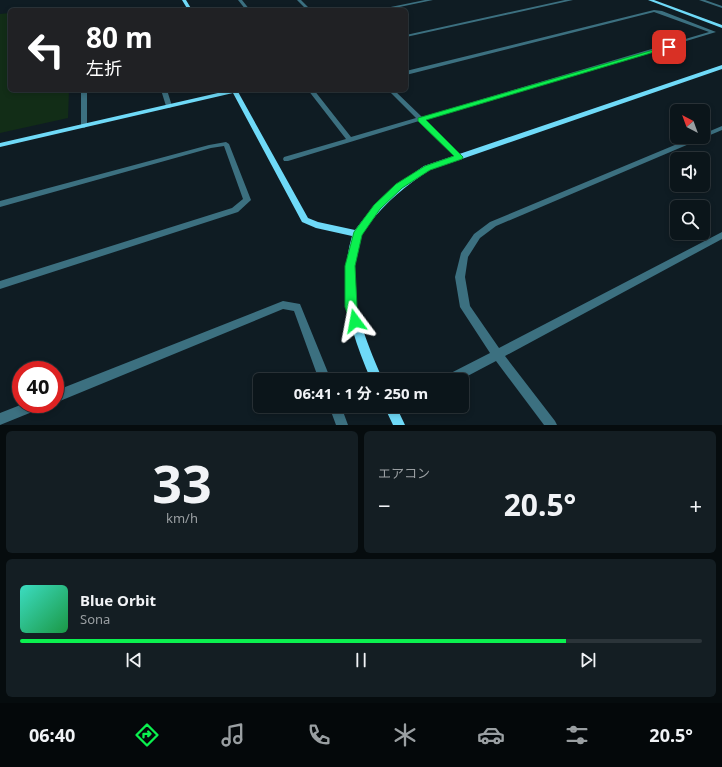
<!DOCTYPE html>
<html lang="ja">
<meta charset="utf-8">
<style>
body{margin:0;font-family:"Noto Sans","Noto Sans JP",sans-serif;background:#141e23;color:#f1f3f6;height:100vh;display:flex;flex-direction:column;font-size:15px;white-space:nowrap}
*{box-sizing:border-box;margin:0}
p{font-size:13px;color:#9a9fa2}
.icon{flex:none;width:22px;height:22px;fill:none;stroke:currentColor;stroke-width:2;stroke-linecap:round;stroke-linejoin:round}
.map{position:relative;height:425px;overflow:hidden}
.sheet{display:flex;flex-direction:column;gap:6px;padding:6px;background:#060c0e;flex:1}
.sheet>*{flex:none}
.hud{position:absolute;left:8px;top:8px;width:400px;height:84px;border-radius:6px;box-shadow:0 2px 6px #0003,0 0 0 1px #2b3439;background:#202124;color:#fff;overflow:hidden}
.needle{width:26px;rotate:319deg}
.fabs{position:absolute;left:670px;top:104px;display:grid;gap:8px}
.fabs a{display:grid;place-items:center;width:40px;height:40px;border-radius:6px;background:#0b151a;box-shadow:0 2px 6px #0003,0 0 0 1px #2b3439;font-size:20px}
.speed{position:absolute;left:12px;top:361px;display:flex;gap:8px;font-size:20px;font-weight:700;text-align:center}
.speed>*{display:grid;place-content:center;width:52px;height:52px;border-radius:50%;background:#0b151a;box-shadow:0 2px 6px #0003,0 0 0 1px #2b3439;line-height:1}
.speed .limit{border:6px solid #d22;background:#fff;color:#111}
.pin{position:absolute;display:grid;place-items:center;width:34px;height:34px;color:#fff;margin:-17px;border-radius:8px;box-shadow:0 2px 6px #0006}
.me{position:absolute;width:44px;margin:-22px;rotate:347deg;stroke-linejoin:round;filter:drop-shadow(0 0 3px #0008)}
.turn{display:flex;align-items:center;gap:14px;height:84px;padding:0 12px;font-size:18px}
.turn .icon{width:52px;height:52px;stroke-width:2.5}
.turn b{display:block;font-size:28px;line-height:34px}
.big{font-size:30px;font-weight:700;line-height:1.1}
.sheet .card{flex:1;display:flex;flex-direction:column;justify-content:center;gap:6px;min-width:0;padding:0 14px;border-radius:6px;background:#141e23}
.sheet .dial{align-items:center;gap:0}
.dial b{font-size:52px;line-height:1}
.song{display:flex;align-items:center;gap:12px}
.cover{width:48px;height:48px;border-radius:6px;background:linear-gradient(135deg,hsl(170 70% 55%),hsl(140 70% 35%))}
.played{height:4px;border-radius:2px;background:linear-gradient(90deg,#0bf14f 80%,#2b3439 80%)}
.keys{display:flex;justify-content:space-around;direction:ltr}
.heat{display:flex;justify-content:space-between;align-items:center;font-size:22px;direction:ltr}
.sheet .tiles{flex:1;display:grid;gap:6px;grid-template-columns:1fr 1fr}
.card:last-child{grid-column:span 2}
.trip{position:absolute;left:253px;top:373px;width:216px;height:40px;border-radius:6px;background:#0b151a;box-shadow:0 2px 6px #0003,0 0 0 1px #2b3439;font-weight:700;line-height:40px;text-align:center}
.menu{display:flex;height:64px;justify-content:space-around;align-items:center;background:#04080a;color:#9a9fa2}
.menu .icon{width:28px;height:28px}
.menu .selected{color:#0bf14f}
.menu b{font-size:18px;color:#f1f3f6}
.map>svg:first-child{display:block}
.green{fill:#122d17}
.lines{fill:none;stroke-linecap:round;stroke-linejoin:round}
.street{fill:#3c7080;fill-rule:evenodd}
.secondary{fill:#6fdaf8;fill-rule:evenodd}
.route{fill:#0bf14f;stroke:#079d33}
</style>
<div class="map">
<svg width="722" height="425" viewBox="0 0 722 425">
<rect width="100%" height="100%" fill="#0f1c23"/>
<!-- green -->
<path class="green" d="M 10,13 L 10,90 L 69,90 L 68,118 L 0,133 L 0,14 Z"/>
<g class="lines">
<!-- street -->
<path class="street" d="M 238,0 L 242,0 L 250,10 L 246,10 Z
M 297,0 L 301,0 L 311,10 L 307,10 Z
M 425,0 L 433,0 L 385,10 L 376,10 Z
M 565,0 L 573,0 L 406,37 L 406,35 Z
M 699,0 L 705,0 L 722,6 L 722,8 Z
M 654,10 L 662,11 L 716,32 L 425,120 L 461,155 L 462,157 L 461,159 L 457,159 L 419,121 L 288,161 L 284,161 L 283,159 L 284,157 L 346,139 L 308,90 L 314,90 L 351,137 L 416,118 L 388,90 L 394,90 L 422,117 L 709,32 L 654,12 L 406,75 L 406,71 Z
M 81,90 L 87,90 L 87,126 L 84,128 L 81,126 Z
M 161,90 L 167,90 L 172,106 L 171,107 L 169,108 L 166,106 Z
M 722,126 L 722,130 L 496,226 L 480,238 L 468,257 L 465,277 L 470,306 L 499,348 L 722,232 L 722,239 L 505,356 L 555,421 L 557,425 L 544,425 L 496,361 L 460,380 L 443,380 L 445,376 L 490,353 L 460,307 L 455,277 L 461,253 L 474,234 L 490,222 L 694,137 L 703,137 L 703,134 Z
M 226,142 L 229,144 L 251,200 L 238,212 L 0,289 L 0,281 L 232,208 L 243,199 L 224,146 L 211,148 L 0,207 L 0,201 L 209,145 Z
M 283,301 L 300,304 L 331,380 L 319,380 L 294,311 L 283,309 L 55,403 L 55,391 Z
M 23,404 L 44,404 L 42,408 L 0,425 L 0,413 Z
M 329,406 L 341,406 L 348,425 L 336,425 Z
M 388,406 L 406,406 L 404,410 L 392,416 L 388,414 L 386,410 Z"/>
<!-- secondary -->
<path class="secondary" d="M 182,0 L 186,0 L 192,10 L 188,10 Z
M 648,0 L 654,0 L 722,25 L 722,28 Z
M 722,65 L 722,69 L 430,170 C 406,185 386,202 369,224 C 366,229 363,232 361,237 C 341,284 364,336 383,380 L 371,380 C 350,331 337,289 352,236 L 316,228 L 302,222 L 233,93 L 0,147 L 0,143 L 231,90 L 237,90 L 308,218 L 318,222 L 355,230 C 375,203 396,185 424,166 Z
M 384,406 L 396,406 L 405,425 L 393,425 Z"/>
</g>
<!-- route -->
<path class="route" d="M 667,46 L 671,47 L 426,120 L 463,157 L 462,159 L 430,170 L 402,188 L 380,209 L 362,235 L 355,266 L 357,307 L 361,321 L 359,324 L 355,326 L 351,324 L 345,307 L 345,266 L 354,232 L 374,205 L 396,184 L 425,166 L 454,156 L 418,121 L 418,118 Z"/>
</svg>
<div class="fabs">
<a><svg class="needle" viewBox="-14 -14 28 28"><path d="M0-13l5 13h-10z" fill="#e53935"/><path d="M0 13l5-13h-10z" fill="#9a9fa2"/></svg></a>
<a><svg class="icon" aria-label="sound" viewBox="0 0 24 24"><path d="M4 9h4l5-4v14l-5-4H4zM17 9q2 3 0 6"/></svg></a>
<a><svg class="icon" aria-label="search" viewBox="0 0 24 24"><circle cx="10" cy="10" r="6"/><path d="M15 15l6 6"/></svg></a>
</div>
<div class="speed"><div class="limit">40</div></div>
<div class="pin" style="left:669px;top:47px;background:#d93025"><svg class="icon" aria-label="arrive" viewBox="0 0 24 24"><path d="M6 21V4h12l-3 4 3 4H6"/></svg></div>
<svg class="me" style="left:355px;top:321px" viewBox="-20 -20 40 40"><path d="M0-17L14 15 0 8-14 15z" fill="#0bf14f" stroke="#fff" stroke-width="4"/></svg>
<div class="trip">06:41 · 1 分 · 250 m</div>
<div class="hud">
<div class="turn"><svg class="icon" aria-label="left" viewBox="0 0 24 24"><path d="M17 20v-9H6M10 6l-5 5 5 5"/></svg><div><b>80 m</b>左折</div></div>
</div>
</div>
<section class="sheet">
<div class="tiles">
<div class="card dial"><b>33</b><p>km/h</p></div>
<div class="card"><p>エアコン</p>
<div class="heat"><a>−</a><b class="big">20.5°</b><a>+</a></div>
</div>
<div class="card">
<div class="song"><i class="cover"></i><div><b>Blue Orbit</b><p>Sona</p></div></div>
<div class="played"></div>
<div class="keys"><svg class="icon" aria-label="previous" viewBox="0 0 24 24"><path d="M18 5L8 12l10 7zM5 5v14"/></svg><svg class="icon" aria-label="pause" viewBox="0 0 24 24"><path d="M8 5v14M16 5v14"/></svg><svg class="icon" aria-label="next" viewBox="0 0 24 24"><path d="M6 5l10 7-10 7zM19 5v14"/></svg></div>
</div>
</div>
</section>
<nav class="menu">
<b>06:40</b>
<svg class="icon selected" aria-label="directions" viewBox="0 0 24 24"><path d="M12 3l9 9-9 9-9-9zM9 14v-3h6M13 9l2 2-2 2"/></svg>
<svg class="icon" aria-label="music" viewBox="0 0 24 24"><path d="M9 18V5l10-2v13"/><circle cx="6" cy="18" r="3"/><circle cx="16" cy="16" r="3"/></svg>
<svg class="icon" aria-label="phone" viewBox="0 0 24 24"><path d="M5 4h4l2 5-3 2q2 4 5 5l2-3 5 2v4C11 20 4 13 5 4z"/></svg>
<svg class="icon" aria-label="climate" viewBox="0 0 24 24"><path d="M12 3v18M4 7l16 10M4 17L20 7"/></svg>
<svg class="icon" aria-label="car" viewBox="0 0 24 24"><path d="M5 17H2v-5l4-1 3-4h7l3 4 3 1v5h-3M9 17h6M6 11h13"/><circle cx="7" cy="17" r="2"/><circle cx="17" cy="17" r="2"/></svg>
<svg class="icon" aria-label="filters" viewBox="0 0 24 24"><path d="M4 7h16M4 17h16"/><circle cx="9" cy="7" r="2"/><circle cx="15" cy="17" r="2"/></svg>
<b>20.5°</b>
</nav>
